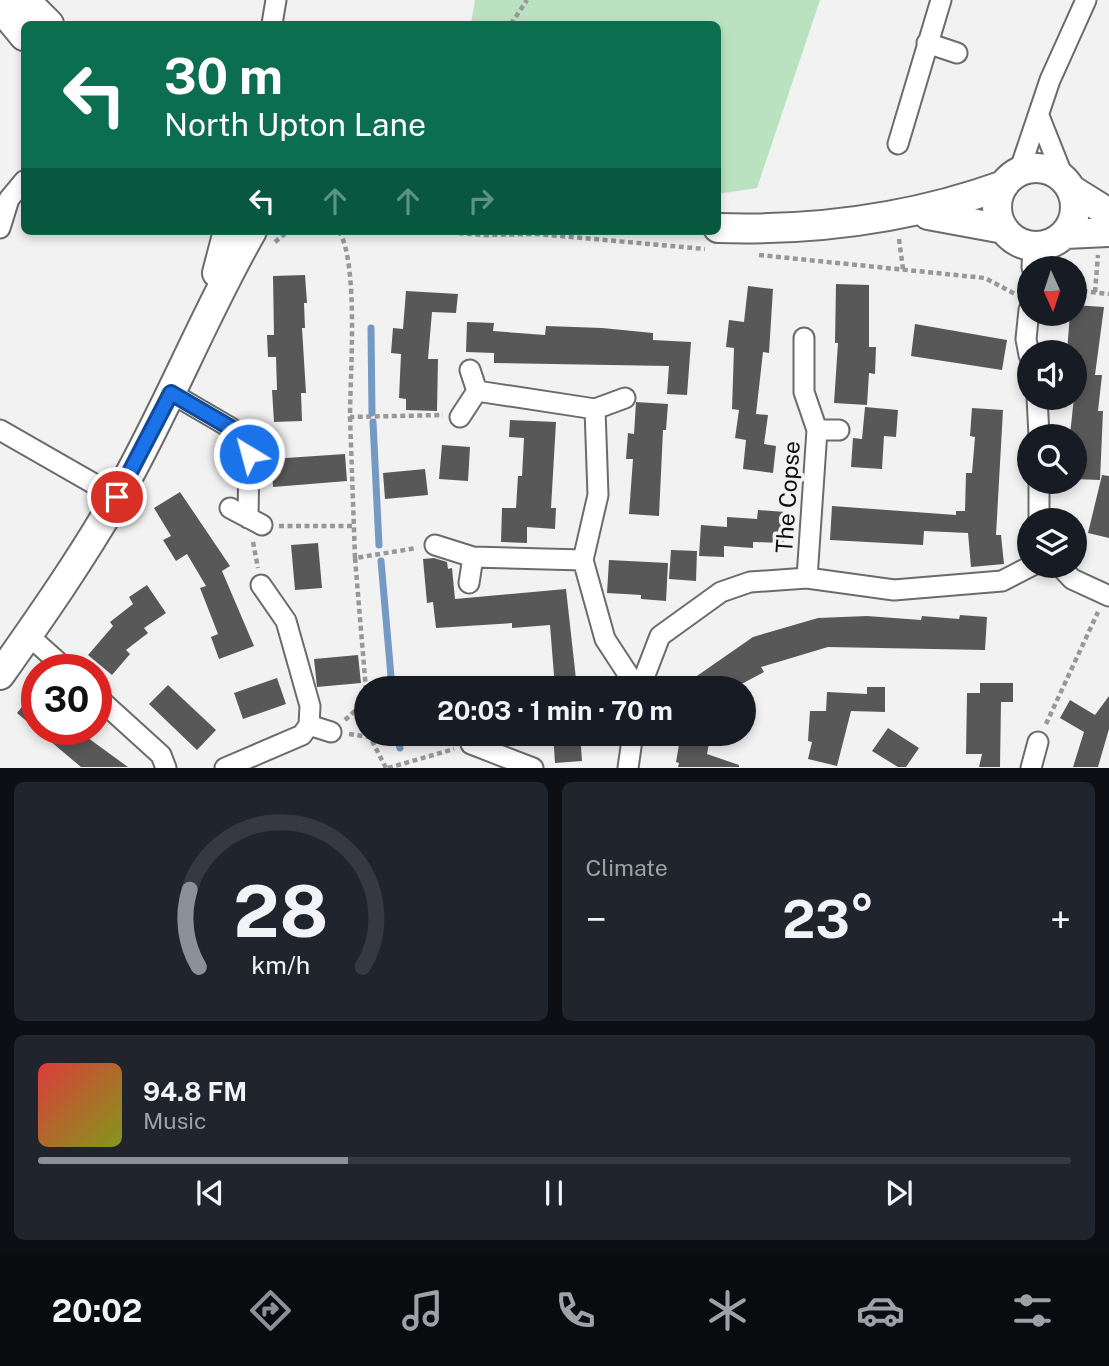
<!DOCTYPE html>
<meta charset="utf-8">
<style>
body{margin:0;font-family:"Public Sans",sans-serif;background:#20242c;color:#f1f3f6;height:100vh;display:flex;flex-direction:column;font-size:26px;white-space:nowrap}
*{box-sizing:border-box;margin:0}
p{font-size:23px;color:#9ea1a6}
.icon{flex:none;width:38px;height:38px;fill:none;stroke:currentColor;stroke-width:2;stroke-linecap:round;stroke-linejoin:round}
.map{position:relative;height:768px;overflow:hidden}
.side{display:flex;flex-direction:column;gap:14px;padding:14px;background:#0d0f14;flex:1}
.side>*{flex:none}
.guide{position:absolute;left:21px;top:21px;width:700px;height:214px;border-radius:10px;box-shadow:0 4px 10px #0003;background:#0b6e4f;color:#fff;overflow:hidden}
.needle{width:46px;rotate:177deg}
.fabs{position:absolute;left:1017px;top:256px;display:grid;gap:14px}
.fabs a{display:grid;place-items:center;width:70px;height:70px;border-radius:50%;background:#171b24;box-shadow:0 4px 10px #0003;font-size:35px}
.speed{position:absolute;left:21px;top:654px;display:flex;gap:14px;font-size:35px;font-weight:700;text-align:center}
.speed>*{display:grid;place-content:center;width:91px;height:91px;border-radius:50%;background:#171b24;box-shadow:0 4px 10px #0003;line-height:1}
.speed .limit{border:10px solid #d22;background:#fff;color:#111}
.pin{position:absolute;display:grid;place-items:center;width:60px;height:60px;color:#fff;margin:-30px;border:4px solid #fff;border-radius:50%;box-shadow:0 2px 7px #0007}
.me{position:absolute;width:77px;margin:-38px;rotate:323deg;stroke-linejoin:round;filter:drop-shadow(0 0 5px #0008)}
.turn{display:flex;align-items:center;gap:24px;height:147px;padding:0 28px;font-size:32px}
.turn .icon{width:91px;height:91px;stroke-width:2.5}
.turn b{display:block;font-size:49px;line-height:60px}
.lanes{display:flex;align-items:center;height:66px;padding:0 28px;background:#0003;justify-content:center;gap:35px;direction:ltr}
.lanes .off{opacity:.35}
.big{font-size:52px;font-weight:700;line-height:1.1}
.side .tile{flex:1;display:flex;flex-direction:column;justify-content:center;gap:10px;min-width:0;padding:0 24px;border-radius:10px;background:#20242c}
.side .dial{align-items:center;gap:0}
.dial svg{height:182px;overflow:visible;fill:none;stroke:#363941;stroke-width:7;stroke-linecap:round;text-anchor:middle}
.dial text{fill:#f1f3f6;stroke:none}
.song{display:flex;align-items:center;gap:21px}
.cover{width:84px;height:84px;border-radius:10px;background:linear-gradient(135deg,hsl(0 70% 55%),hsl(70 70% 35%))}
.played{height:7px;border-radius:4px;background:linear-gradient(90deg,#8c9099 30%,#363941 30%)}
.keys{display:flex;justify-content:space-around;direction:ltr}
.heat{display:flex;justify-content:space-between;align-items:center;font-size:38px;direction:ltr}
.side .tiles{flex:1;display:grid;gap:14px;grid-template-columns:1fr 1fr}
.tile:last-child{grid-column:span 2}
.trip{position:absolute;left:354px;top:676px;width:402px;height:70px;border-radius:35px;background:#171b24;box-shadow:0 4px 10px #0003;font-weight:700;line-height:70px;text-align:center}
.menu{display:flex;height:112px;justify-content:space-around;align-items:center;background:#090b0e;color:#9ea1a6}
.menu .icon{width:49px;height:49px}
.menu .active{color:#8c9099}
.menu b{font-size:32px;color:#f1f3f6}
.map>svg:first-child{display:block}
.green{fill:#bae2c0}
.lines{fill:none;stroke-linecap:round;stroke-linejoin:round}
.stream{stroke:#7499c3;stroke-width:7}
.building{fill:#595859}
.street-casing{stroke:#6b6b6c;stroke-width:23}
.secondary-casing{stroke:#6b6b6c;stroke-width:32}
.path{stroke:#989899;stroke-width:4.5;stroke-dasharray:5 3.5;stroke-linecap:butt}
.street{stroke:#fff;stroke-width:19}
.secondary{stroke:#fff;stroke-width:28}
.route-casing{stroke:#114b97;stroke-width:18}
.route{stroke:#1a73e8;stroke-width:12}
.labels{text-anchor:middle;stroke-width:7;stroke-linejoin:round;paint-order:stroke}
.street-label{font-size:23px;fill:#0e0e0f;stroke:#f2f2f3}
</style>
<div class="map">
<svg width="1109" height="768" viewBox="0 0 1109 768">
<rect width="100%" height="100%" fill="#f2f2f3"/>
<!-- green -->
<path class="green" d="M 475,0 L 820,0 L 757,188 L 718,194 L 718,24 L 471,24 Z"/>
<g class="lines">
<!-- stream -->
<path class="stream" d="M 371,328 L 372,413
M 373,422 L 379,545
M 381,561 L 392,688
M 396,733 L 400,748"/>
</g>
<!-- building -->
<path class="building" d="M 305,275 L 307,303 L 304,303 L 305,328 L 302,328 L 306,393 L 301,393 L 302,421 L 274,422 L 272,390 L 277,390 L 276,357 L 268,357 L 267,335 L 274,335 L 273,276 Z
M 836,284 L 869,285 L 869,347 L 876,347 L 875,374 L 869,373 L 867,405 L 834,403 L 838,343 L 835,343 Z
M 748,286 L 773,289 L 769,353 L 763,352 L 756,414 L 768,415 L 764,444 L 776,446 L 773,473 L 743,469 L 746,440 L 735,438 L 739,410 L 732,409 L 734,348 L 726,347 L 729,320 L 744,322 Z
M 406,291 L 458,294 L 456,313 L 432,312 L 428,359 L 438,359 L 437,411 L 406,410 L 406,399 L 399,398 L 401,354 L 391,353 L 393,328 L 403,329 Z
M 1074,305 L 1104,307 L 1095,375 L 1102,375 L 1098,411 L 1103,411 L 1100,480 L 1074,479 L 1074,436 L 1070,435 L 1074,397 L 1074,352 L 1067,352 L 1070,313 L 1074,313 Z
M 467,322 L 494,323 L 493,331 L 545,335 L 546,326 L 602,328 L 653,333 L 653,340 L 691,342 L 687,395 L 667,394 L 669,366 L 494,363 L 494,353 L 466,352 Z
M 915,324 L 1007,340 L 1002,370 L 911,356 Z
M 636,402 L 668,404 L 666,430 L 663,430 L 659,516 L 629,514 L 633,459 L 626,459 L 628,433 L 634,434 Z
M 865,407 L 898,410 L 896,437 L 884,436 L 882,469 L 851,467 L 853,438 L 862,439 Z
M 972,408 L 1003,410 L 996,535 L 1001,535 L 1004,564 L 971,567 L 968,533 L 924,531 L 923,545 L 830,540 L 832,506 L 956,515 L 956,511 L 965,511 L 966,473 L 972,473 L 975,437 L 970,436 Z
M 510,420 L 556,422 L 551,508 L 556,508 L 555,529 L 527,527 L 527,543 L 501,542 L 502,508 L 516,508 L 518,476 L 522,476 L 524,438 L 509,437 Z
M 442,445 L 470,447 L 468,481 L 439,479 Z
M 345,454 L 347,481 L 273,487 L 271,459 Z
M 425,469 L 428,495 L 385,499 L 383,473 Z
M 1102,475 L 1109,476 L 1109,538 L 1088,533 Z
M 180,492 L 230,566 L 222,571 L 254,646 L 219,659 L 211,637 L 218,634 L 200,588 L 206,586 L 187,554 L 176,561 L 163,540 L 171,536 L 154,508 Z
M 758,510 L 786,512 L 784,543 L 753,542 L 753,548 L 724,546 L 724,557 L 699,556 L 701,525 L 727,527 L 727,517 L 757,519 Z
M 318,543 L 322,588 L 295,590 L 291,545 Z
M 671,550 L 697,551 L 696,581 L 669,579 Z
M 434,558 L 447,562 L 448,569 L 452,568 L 455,599 L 566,589 L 577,688 L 555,688 L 550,625 L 512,628 L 512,623 L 436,628 L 433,602 L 427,603 L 423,559 Z
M 609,560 L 668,563 L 666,601 L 641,599 L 641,595 L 607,593 Z
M 147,585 L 166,613 L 144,628 L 148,633 L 126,650 L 130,654 L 112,675 L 88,655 L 113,626 L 110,622 L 133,604 L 129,597 Z
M 960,615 L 987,617 L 985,650 L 828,647 L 761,667 L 764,672 L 734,688 L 702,688 L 694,678 L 753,637 L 818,618 L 867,616 L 921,620 L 922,616 L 959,619 Z
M 358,655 L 361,683 L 317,687 L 314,659 Z
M 277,678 L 286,704 L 243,719 L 234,693 Z
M 980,683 L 1013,683 L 1013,702 L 1001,702 L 1000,767 L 979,767 L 982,754 L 966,754 L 967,693 L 980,693 Z
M 168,685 L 216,730 L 197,750 L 149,704 Z
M 867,687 L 885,687 L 885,712 L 851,711 L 837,766 L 808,759 L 812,742 L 808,741 L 810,711 L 826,711 L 827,692 L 867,694 Z
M 37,688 L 37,730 L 17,713 Z
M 1109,696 L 1109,729 L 1098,767 L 1073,767 L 1084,732 L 1060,718 L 1070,700 L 1095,715 Z
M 888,728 L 919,748 L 906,767 L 898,767 L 872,751 Z
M 37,730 L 77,730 L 128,767 L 81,767 Z
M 553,733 L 580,733 L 582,761 L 555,763 Z
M 681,733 L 711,733 L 707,754 L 739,765 L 739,767 L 678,767 L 679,763 L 676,762 Z"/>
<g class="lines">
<defs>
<path id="street" d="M 272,24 L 276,0
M 927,43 L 957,53
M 1039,116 L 1064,179
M 898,144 L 941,0
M 1019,172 L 1050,80 L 1086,0
M 0,228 L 9,199 L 24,181
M 1032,268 L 1033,246
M 1029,310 L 1026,339 L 1029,355
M 804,338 L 804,392 L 817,430 L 807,578
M 470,370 L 477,391
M 171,393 L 231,428 L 249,454 L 248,518
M 1037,397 L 1039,436
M 595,409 L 625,398
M 460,417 L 477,391 L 595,409 L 598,495 L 583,560 L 605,639 L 637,688
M 0,430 L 117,497
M 817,430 L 839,430
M 1039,481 L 1039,520
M 230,508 L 262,525
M 435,545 L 473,557 L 583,560
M 1059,565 L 1072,579 L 1109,596
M 469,583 L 473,557
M 28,635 L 67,670
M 640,688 L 660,636 L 721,592 L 750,582 L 807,578 L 894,590 L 1002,581 L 1033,565
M 96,696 L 161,755 L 166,768
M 309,725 L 331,732
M 471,744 L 533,768
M 225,768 L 302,735 L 309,725 L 310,706 L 286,621 L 261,585
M 628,768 L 633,733
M 1031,768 L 1038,742"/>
<path id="secondary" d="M 25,0 L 49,24
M 0,7 L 24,36
M997 207a39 39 0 1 1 78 0a39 39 0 1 1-78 0Z
M 1072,190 L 1109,213
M 928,215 L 1004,229
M 718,228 C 817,231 910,219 1004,185
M 1065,234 L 1109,232
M 217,273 L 228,231
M 0,675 C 41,617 82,558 117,497 C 167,410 203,317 252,231"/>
</defs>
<!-- street casing -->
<use href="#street" class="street-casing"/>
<!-- secondary casing -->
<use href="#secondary" class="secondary-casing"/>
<!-- path -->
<path class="path" d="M 511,24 L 527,0
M 339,231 C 359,264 350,375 350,417 L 443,415
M 433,231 L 484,235 L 537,234 L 705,249
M 899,239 L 903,269
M 275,242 L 288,231
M 759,255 L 985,278 L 1017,295
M 1074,290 L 1109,294
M 1095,292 L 1098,255
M 350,417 L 355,558 L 417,548
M 279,526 L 352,526
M 253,542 L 258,568
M 355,558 L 366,690
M 345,720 L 366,701
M 1046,724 L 1098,612
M 349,734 L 370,737 L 386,768
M 388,768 L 454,749"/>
<!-- street -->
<use href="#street" class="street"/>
<!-- secondary -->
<use href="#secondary" class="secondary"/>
</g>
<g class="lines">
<defs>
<path id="route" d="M 117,497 L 171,393 L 231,428 L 249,454"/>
</defs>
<!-- route casing -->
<use href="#route" class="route-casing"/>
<!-- route -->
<use href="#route" class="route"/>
</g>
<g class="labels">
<!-- street labels -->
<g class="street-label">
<text transform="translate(788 497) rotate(-86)" y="8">The Copse</text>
</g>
</g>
</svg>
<div class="fabs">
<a><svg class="needle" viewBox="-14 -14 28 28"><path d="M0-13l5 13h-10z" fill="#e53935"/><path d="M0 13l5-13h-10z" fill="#9ea1a6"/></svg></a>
<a><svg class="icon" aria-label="sound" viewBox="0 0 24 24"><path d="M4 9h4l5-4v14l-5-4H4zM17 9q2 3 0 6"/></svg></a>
<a><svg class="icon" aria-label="search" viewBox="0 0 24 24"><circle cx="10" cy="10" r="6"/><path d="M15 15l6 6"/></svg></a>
<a><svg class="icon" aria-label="layers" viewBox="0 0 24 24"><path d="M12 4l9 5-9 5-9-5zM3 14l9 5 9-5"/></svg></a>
</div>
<div class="speed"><div class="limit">30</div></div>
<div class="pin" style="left:117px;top:497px;background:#d93025"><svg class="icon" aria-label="arrive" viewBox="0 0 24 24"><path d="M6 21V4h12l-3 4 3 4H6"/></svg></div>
<svg class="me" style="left:249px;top:454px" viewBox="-20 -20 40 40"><circle r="17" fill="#1a73e8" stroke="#fff" stroke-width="3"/><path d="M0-11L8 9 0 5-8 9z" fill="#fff"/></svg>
<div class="trip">20:03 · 1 min · 70 m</div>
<div class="guide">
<div class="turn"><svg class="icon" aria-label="left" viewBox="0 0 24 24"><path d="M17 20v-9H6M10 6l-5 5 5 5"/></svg><div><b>30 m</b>North Upton Lane</div></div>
<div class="lanes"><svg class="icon" aria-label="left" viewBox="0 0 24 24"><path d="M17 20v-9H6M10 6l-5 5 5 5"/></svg><svg class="icon off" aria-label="ahead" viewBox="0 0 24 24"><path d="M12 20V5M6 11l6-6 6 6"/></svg><svg class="icon off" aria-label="ahead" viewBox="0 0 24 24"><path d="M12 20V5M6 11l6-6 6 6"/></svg><svg class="icon off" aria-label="right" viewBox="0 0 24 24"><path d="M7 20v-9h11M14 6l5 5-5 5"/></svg></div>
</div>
</div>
<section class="side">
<div class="tiles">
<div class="tile dial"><svg viewBox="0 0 100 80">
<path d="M14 69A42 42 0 1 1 86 69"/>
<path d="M14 69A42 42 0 0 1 10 35" stroke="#8c9099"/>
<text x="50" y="56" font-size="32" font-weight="700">28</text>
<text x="50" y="72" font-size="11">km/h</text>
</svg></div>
<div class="tile"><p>Climate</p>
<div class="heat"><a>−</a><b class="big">23°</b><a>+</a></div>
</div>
<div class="tile">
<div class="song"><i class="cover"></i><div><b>94.8 FM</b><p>Music</p></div></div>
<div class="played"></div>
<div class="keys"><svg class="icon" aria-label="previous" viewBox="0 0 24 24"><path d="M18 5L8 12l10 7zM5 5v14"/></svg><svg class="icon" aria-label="pause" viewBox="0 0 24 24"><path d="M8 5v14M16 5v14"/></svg><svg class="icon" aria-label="next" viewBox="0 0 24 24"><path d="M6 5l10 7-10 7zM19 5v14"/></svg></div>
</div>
</div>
</section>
<nav class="menu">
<b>20:02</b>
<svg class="icon active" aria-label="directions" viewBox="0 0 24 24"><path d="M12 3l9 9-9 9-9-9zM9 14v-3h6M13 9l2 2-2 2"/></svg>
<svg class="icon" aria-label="music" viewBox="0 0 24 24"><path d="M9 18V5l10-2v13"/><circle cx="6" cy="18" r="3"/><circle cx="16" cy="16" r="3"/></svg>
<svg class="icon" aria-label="phone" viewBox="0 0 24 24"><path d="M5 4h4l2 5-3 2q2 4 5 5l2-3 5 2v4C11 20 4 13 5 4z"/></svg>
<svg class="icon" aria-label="climate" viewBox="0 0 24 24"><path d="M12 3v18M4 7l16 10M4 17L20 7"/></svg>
<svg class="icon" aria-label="car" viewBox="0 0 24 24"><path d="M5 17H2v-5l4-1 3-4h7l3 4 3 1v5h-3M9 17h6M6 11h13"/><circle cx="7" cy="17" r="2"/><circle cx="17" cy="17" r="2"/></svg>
<svg class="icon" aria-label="filters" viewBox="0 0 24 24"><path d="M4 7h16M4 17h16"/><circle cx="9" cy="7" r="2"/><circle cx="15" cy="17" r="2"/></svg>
</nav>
